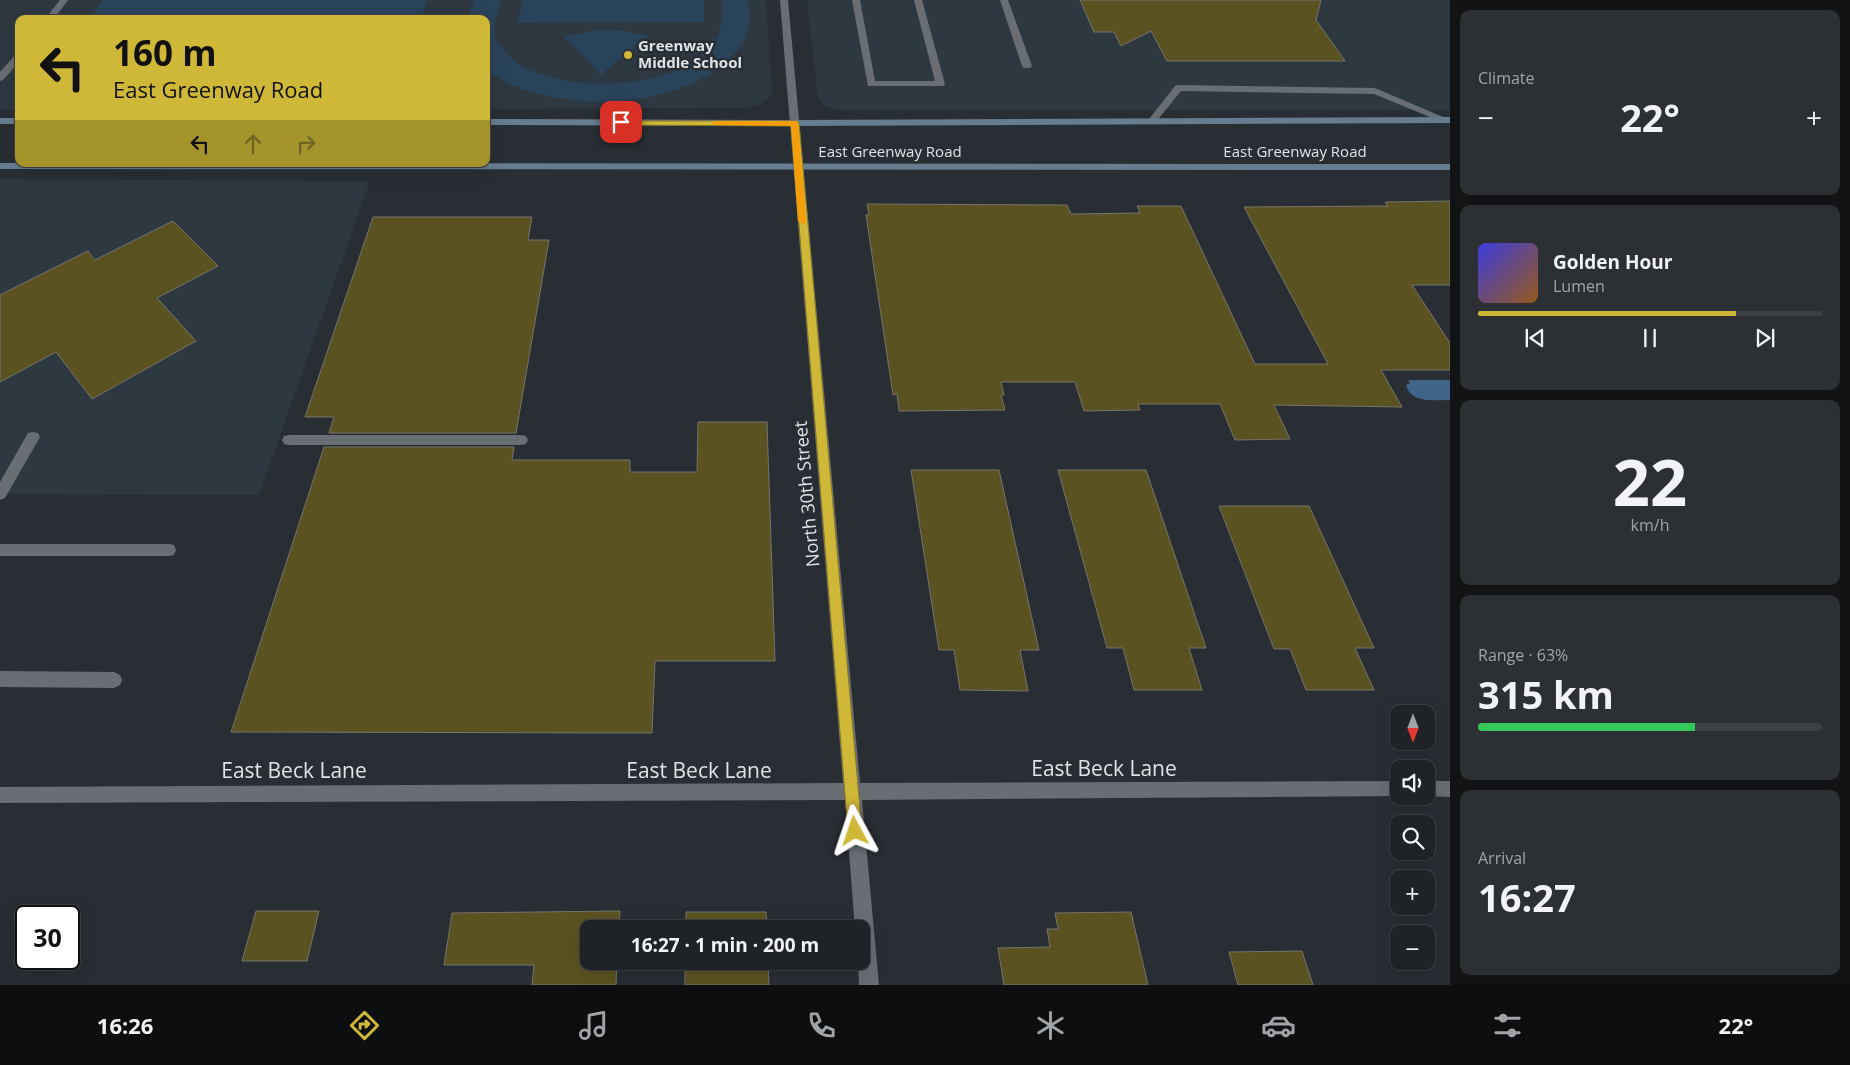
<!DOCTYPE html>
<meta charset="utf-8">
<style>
body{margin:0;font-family:"Open Sans",sans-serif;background:#2c2f33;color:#f1f3f6;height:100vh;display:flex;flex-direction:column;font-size:19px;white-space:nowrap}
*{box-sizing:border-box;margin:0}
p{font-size:16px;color:#a1a4a7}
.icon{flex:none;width:28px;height:28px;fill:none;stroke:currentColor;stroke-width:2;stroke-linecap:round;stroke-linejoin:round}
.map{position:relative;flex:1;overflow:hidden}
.side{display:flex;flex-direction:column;gap:10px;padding:10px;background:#111315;width:400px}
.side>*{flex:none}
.top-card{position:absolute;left:15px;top:15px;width:475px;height:152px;border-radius:10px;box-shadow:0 5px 20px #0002,0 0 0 1px #3c3f44;background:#cfb837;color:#111;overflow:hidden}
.needle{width:32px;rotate:180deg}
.controls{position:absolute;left:1390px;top:705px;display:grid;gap:10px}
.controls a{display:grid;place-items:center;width:45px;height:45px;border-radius:10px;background:#1f2227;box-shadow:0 5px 20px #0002,0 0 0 1px #3c3f44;font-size:25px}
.speed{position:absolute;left:15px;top:905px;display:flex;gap:10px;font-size:25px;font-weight:700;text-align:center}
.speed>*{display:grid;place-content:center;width:65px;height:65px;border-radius:50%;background:#1f2227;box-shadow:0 5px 20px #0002,0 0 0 1px #3c3f44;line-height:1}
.speed .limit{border:2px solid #111;border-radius:8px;background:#fff;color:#111}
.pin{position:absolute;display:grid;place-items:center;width:42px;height:42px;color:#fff;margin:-21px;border-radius:10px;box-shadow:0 2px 8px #0006}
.me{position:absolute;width:55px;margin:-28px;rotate:355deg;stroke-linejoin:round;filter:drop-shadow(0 0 4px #0008)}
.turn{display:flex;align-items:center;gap:18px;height:105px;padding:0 15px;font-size:22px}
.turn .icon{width:65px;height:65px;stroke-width:2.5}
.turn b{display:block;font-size:35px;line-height:42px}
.lanes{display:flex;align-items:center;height:48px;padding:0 15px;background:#0003;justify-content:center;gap:25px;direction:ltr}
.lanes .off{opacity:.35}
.big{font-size:38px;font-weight:700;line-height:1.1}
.side .tile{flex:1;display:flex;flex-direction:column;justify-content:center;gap:8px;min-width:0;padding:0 18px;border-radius:10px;background:#2c2f33}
.side .dial{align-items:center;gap:0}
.dial b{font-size:65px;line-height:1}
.song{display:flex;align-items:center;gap:15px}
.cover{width:60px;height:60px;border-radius:8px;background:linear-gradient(135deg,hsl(240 70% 55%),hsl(30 70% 35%))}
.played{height:5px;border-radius:2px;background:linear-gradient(90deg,#cfb837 75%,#3c3f44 75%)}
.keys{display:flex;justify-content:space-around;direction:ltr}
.heat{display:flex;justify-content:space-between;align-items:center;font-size:28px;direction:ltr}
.charge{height:8px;border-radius:4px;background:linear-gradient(90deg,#34c759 63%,#3c3f44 0)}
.trip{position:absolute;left:580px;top:920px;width:290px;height:50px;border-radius:10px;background:#1f2227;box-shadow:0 5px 20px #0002,0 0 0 1px #3c3f44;font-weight:700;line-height:50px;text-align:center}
.dock{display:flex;height:80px;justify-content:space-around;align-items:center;background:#0c0e10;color:#a1a4a7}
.dock .icon{width:35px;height:35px}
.dock .current{color:#cfb837}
.dock b{font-size:22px;color:#f1f3f6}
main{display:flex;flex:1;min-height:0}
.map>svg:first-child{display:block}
.built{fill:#2e3841}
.green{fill:#29435a}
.water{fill:#3f6485}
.building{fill:#5b5221;stroke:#76746c}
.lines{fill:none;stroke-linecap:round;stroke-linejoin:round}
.service{fill:#686e74;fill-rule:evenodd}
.minor{fill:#686e74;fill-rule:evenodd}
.secondary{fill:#667c90;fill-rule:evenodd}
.route{fill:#cfb837;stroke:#877824}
.slow{fill:#f59e0b}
.poi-dot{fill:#cfb837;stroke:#292e34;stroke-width:2}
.labels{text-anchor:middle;stroke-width:5;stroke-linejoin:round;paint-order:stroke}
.far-poi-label{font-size:15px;font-weight:bold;fill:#dfe3e6;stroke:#292e34;text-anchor:start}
.far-street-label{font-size:15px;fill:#dfe3e6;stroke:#292e34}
.street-label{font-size:18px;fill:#dfe3e6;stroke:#292e34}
.near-street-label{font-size:21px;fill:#dfe3e6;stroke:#292e34}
</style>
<main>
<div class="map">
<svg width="1450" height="985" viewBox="0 0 1450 985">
<rect width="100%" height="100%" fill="#292e34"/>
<!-- built -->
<path class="built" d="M 0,0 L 766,0 L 772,92 L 768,99 L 759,105 L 746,108 L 486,109 L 486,19 L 19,19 L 19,110 L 0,110 Z
M 807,0 L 1450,0 L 1450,110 L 838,110 L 826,106 L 818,99 Z
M 0,179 L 370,181 L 259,495 L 0,494 Z"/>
<!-- green -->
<path class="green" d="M 103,0 L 428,0 L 420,19 L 89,19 Z
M 474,0 L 501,0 C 497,14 492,27 497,41 C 498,45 503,49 506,53 C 545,98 689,94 717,37 C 723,26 722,13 722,0 L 748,0 C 749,8 751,19 749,27 C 736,79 653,102 606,102 C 569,102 515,94 486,69 L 486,19 L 468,19 Z
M 523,0 L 704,0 L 704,22 L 518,23 Z
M 601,30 L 626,31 L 649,36 L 605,71 L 605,74 L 599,75 L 598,71 L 563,36 Z"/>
<!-- water -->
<path class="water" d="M 1408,380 L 1450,380 L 1450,400 C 1435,400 1411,404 1406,385 L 1410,383 Z"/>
<!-- building -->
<path class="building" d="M 1080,0 L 1321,0 L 1316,20 L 1345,61 L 1167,61 L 1151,31 L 1121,46 L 1114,32 L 1094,32 Z
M 1450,201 L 1450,285 L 1412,285 L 1450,343 L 1450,370 L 1381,370 L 1402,407 L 1274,405 L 1290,439 L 1235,440 L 1220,404 L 1138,404 L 1140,410 L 1084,411 L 1075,382 L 1001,382 L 1004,395 L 1001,395 L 1005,410 L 899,411 L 897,394 L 893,395 L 866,215 L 869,215 L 867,204 L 1067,205 L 1071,214 L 1140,213 L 1137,206 L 1181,206 L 1255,364 L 1328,364 L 1244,207 L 1388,206 L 1385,202 Z
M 373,217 L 532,217 L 528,240 L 549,240 L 516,433 L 329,433 L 334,417 L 305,417 Z
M 173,221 L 218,266 L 157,298 L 196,341 L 92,399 L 56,352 L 0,382 L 0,295 L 88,251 L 95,260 Z
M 698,422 L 767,422 L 775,661 L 655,661 L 652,733 L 231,732 L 324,447 L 514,447 L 512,460 L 630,460 L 630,472 L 697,472 Z
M 911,470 L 999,470 L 1039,650 L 1020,650 L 1028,691 L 960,690 L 954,650 L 939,650 Z
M 1058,470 L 1146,470 L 1206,648 L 1189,648 L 1202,690 L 1134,690 L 1123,648 L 1107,648 Z
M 1219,506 L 1309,506 L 1374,648 L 1355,648 L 1374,690 L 1306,690 L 1290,649 L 1274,649 Z
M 256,911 L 319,911 L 307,961 L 242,961 Z
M 620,911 L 619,929 L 589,929 L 589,961 L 617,961 L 616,985 L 532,985 L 534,965 L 444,965 L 452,913 Z
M 686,912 L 766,912 L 767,929 L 686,929 Z
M 1131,912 L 1148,985 L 1004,985 L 998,948 L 1050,947 L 1047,929 L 1058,929 L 1055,913 Z
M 1302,951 L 1313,985 L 1238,985 L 1229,952 Z
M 685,961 L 768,961 L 769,985 L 685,985 Z"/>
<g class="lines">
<!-- service -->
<path class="service" d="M 60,0 L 68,0 L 54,19 L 45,19 Z
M 852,0 L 860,0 L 875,81 L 935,81 L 914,0 L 922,0 L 945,84 L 943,86 L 868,86 Z
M 1000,0 L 1008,0 L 1032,66 L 1030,68 L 1024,68 L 1022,66 Z
M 19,53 L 19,62 L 3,80 L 0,81 L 0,72 L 16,54 Z
M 1178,85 L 1375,88 L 1450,120 L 1445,123 L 1442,122 L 1374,94 L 1181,91 L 1155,123 L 1149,123 L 1149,119 L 1175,86 Z
M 33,432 L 38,433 L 40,437 L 5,498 L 0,500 L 0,482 L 28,433 Z
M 289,435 L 521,435 L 526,436 L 528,440 L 526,444 L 521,445 L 289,445 L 284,444 L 282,440 L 284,436 Z
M 0,544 L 169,544 L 174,545 L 176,550 L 174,555 L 169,556 L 0,556 Z
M 0,671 L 114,672 L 120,675 L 122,680 L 120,685 L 114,688 L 0,687 Z"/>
<!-- minor -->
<path class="minor" d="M 780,0 L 788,0 L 860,783 L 1399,781 L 1399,796 L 1402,796 L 862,800 L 879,985 L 859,985 L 858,961 L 861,961 L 861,929 L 855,929 L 845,800 L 0,803 L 0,787 L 843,783 Z
M 1426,781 L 1450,781 L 1450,797 L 1423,796 L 1426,796 Z"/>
<!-- secondary -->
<path class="secondary" d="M 1450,117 L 1450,123 L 795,126 L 486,125 L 486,119 L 795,120 Z
M 0,118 L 19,118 L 19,124 L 0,124 Z
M 0,163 L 1450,164 L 1450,170 L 0,169 Z"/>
</g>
<!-- route -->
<path class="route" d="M 618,121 L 795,121 L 799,123 L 862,831 L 860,836 L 855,838 L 850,836 L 848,831 L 791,126 L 621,125 L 617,122 Z"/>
<!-- slow -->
<path class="slow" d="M 713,121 L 798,121 L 806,223 L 802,224 L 798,221 L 791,126 L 716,125 L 713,125 Z"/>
<!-- markers -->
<circle class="poi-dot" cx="628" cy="55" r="5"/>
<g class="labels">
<!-- far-poi labels -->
<g class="far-poi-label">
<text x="638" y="51">Greenway<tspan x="638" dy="17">Middle School</tspan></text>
</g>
<!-- far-street labels -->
<g class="far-street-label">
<text x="890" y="157">East Greenway Road</text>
<text x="1295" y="157">East Greenway Road</text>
</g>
<!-- street labels -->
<g class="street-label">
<text transform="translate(807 494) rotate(-95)" y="6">North 30th Street</text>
</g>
<!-- near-street labels -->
<g class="near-street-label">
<text x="1104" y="776">East Beck Lane</text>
<text x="294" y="778">East Beck Lane</text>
<text x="699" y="778">East Beck Lane</text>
</g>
</g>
</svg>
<div class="controls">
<a><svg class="needle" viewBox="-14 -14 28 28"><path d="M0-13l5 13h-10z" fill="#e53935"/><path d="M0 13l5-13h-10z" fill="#a1a4a7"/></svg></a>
<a><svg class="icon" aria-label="sound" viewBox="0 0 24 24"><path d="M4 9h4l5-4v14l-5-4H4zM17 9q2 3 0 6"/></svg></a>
<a><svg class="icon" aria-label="search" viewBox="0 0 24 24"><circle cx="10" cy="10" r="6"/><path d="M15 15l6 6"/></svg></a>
<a>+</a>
<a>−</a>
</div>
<div class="speed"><div class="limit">30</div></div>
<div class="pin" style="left:621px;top:122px;background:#d93025"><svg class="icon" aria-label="arrive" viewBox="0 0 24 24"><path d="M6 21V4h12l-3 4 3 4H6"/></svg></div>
<svg class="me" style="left:855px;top:831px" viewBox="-20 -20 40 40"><path d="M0-17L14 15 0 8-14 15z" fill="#cfb837" stroke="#fff" stroke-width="4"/></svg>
<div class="trip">16:27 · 1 min · 200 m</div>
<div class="top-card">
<div class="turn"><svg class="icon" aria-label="left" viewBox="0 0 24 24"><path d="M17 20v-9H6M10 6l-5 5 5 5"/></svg><div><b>160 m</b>East Greenway Road</div></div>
<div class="lanes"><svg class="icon" aria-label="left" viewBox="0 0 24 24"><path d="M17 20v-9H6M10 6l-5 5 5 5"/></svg><svg class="icon off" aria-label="ahead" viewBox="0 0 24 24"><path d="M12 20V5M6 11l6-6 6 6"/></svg><svg class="icon off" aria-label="right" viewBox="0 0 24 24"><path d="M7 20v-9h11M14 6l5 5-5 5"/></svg></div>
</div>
</div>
<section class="side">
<div class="tile"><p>Climate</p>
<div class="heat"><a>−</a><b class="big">22°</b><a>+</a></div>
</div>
<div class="tile">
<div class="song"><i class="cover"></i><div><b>Golden Hour</b><p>Lumen</p></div></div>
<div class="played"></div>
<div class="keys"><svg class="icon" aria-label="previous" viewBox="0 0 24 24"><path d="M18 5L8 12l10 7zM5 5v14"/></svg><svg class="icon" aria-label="pause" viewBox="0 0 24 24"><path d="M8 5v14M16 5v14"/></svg><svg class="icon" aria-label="next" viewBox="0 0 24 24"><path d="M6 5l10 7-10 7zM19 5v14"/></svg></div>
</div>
<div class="tile dial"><b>22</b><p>km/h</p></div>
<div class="tile"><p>Range · 63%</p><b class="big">315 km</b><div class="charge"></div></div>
<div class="tile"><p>Arrival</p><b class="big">16:27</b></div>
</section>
</main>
<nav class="dock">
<b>16:26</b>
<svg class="icon current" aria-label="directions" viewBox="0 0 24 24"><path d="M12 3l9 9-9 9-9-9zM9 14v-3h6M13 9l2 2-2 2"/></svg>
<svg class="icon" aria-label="music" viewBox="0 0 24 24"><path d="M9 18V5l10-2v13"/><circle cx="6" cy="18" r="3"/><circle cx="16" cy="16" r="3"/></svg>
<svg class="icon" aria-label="phone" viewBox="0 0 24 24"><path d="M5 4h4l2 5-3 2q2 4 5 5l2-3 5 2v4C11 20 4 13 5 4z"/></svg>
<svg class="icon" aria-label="climate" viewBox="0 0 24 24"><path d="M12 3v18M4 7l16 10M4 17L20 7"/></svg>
<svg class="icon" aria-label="car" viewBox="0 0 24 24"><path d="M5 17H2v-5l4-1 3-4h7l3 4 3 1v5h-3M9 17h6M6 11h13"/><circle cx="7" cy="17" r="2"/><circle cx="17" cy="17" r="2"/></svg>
<svg class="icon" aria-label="filters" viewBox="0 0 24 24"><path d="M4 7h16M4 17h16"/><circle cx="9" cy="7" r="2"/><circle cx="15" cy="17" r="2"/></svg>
<b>22°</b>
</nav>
